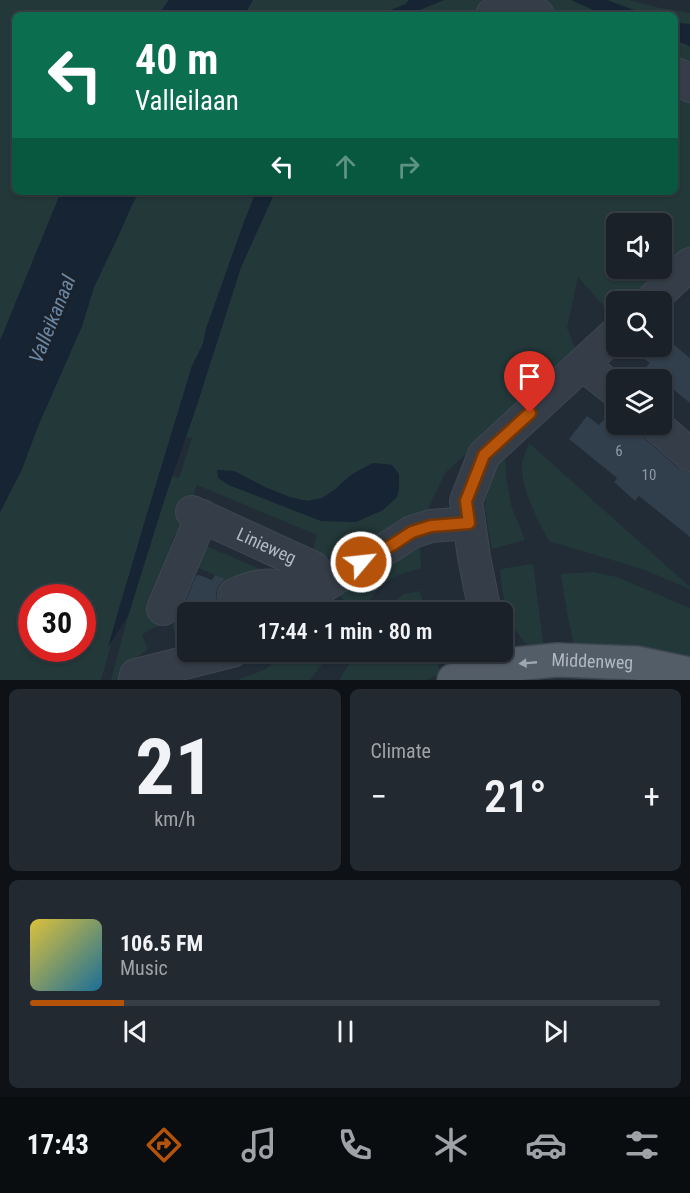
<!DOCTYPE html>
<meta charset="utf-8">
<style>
body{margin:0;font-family:"Roboto Condensed",sans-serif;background:#232931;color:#f1f3f6;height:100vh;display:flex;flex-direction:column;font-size:22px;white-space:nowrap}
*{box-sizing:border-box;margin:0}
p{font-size:20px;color:#9fa3a8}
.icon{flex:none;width:33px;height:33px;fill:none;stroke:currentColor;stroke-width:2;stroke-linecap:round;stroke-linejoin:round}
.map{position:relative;height:680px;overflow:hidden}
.details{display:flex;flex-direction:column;gap:9px;padding:9px;background:#0e1217;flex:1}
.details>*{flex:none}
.hud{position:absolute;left:12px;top:12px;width:666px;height:183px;border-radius:9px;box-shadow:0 2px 4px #0004,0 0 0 2px #383e46;background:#0b6e4f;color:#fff;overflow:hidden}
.buttons{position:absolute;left:606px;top:213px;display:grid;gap:12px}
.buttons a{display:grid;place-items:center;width:66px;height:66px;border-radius:9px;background:#1a2129;box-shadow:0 2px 4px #0004,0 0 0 2px #383e46;font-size:30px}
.speed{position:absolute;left:18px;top:584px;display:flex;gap:12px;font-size:30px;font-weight:700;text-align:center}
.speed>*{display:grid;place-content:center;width:78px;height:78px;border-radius:50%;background:#1a2129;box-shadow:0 2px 4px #0004,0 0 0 2px #383e46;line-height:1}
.speed .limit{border:9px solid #d22;background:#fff;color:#111}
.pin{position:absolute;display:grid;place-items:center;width:51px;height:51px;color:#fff;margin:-62px -26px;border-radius:50% 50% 50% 0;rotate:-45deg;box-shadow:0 0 6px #0007}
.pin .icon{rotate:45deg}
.me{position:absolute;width:66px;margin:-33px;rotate:62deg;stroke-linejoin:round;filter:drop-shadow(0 0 4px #0008)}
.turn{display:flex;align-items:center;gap:21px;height:126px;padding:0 24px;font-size:27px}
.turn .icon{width:78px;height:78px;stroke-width:2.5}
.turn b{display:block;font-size:42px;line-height:51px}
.lanes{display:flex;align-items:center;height:57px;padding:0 24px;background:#0003;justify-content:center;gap:30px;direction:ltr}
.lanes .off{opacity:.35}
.big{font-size:45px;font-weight:600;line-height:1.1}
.details .widget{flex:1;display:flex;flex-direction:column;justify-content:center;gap:9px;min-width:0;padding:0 21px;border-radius:9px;background:#232931}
.details .dial{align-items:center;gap:0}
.dial b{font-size:78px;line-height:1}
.song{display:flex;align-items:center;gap:18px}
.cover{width:72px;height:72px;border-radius:9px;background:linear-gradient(135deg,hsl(50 70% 55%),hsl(200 70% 35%))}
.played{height:6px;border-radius:3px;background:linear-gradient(90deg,#b45309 15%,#383e46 15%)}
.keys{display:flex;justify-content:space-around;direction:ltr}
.heat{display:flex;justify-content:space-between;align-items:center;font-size:33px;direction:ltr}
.details .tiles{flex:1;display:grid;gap:9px;grid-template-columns:1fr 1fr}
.widget:last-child{grid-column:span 2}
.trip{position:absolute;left:177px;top:602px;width:336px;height:60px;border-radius:9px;background:#1a2129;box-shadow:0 2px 4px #0004,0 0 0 2px #383e46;font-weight:600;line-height:60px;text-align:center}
.menu{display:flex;height:96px;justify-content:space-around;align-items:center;background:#0a0d10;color:#9fa3a8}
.menu .icon{width:42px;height:42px}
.menu .selected{color:#b45309}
.menu b{font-size:27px;color:#f1f3f6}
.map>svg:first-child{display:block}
.green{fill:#233839;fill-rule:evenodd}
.water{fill:#162434}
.building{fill:#313e4b}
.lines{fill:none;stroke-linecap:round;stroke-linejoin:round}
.minor-casing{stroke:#3e4751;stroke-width:34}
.major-casing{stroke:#3e4751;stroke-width:36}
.minor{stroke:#353e48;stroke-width:32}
.major{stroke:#535d68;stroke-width:33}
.oneway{fill:#9da7b2}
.route-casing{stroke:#753606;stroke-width:15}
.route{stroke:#b45309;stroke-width:10}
.labels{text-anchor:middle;stroke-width:6;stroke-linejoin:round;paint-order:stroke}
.number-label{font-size:15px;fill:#8f99a4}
.street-label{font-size:18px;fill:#b0b9c4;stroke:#1a232d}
.water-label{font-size:20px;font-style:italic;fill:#6a86a2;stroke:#1a232d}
</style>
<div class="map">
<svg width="690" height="680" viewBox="0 0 690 680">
<rect width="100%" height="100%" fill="#222c37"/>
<!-- green -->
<path class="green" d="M 0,0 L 169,0 L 158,15 L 15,15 L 15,192 L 61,192 L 0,341 Z
M 253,0 L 409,0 L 406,4 L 378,15 L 244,15 Z
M 444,0 L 571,0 L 605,15 L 407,15 Z
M 607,0 L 629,0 L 660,8 L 690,13 L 690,24 L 675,23 L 675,15 L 647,15 Z
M 675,40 L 690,46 L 690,248 L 635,301 L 616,302 L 616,320 L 578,277 L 567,328 L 577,353 L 445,473 L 428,509 L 425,519 L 355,552 L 332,558 L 312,552 L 317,535 L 197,485 L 178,532 L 174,536 L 149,608 L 187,625 L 187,635 L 175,636 L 172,622 C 161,624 151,628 142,635 L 148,649 L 135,659 L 124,680 L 111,680 L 128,616 L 172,476 L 179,478 L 192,438 L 186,437 L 241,267 L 275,192 L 675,192 ZM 616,224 L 662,224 L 662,268 L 616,268 ZM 373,463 L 392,465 L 322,521 L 229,485 L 234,471 C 257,483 296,509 323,498 C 335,493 342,481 352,474 C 359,470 367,467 373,463 Z
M 139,192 L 256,192 L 244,222 L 206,329 L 203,344 L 192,366 L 119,608 L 109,645 L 112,641 L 101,680 L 0,680 L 0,512 L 22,469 L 38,426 L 82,326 L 94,287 L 131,207 ZM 32,597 L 82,597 L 82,648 L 32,648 Z
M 529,443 L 690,587 L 690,589 L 642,569 L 549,541 C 537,519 522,491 522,466 C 522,459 527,450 529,443 Z
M 505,452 L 506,476 L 511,505 L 525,540 L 492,549 L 485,509 L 487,483 Z
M 420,538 L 421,568 C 408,572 393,575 382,585 C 374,593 368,603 361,612 L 328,612 L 341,603 L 342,604 L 345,603 L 337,590 Z
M 200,543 L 278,577 L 285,562 L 288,564 L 288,566 L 293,574 L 293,583 L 287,581 L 286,583 L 274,581 L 237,586 L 237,585 L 190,564 Z
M 533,564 L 544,650 L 525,643 L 510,623 L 502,590 L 500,569 Z
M 592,572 L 617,577 L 690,608 L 690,665 L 575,650 L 567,613 L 561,574 Z
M 420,591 L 425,612 L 384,612 L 387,607 L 404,594 Z
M 285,598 L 275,611 L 264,602 L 254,612 L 229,612 L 235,605 Z
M 290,651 L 332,651 L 310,680 L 237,680 L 264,670 Z
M 358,651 L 434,651 L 440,673 L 427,680 L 339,680 Z"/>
<!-- water -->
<path class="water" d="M 169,0 L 253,0 L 244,15 L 158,15 Z
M 409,0 L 444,0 L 407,15 L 378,15 L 406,4 Z
M 571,0 L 607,0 L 647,15 L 605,15 Z
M 675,23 L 690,24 L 690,46 L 675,40 Z
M 61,192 L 139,192 L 131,207 L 117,239 L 94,287 L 82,326 L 38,426 L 22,469 L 0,512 L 0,341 Z
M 256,192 L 275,192 L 241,267 L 197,405 L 165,497 L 128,616 L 108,647 L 146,517 L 192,366 L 203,344 L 206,329 L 244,222 Z
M 373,463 L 392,465 L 399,474 L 399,489 L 397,497 L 383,510 L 356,522 L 321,521 L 229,485 L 218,478 L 217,470 L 234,471 L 267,488 L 290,497 L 307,501 L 322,498 L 334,490 L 353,474 Z"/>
<!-- building -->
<path class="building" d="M 662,335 L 690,358 L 690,403 L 646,367 L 650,363 L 641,357 L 649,346 L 662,346 Z
M 610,413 L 616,418 L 616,424 L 625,424 L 638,435 L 640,433 L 643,437 L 678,468 L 686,472 L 690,472 L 690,537 L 639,496 L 635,501 L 614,482 L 617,478 L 569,439 L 587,416 L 599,425 Z
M 199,575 L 212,580 L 215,575 L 225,579 L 219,585 L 216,593 L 217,602 L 220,606 L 217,612 L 181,612 L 196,576 Z"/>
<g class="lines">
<defs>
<g id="minor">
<path d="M 492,15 L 532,13 L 538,15"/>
<path d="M 675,74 L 681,76 L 690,86"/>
<path d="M 650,302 L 690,264"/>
<path d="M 583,365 L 616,391"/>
<path d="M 655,424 L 690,455"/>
<path id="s1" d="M 192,512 L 314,568 L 325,585"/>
<path d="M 234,595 C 250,587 273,581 289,590 C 295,593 299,599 304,603"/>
<path d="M 163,609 L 202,516"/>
<path d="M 293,612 L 325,585 L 361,562 L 392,545 L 412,532 L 431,526 L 469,523"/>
<path d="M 485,612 L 474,557 L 466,501 L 484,455 L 616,333"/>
<path d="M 135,680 L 136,675 L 232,651"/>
</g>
<g id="major">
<path id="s2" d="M 454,680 L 495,666 L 557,660 L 636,663 L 690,674"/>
</g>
</defs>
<!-- minor casing -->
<use href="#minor" class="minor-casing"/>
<!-- major casing -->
<use href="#major" class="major-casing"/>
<!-- minor -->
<use href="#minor" class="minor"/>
<!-- major -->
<use href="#major" class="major"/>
</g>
<!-- one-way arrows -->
<defs><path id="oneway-solid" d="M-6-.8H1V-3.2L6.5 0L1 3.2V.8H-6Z" transform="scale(1.5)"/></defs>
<use class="oneway" href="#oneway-solid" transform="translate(528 663) rotate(175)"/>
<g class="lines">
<defs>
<path id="route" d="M 361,562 L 392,545 L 412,532 L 431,526 L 469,523 L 466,501 L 484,455 L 530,413"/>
</defs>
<!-- route casing -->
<use href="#route" class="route-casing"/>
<!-- route -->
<use href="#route" class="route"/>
</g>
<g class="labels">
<!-- number labels -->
<g class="number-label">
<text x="619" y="456">6</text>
<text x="649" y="480">10</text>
</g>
<!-- street labels -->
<g class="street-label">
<text dy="6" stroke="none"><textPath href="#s1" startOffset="82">Linieweg</textPath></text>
<text dy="6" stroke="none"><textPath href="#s2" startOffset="141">Middenweg</textPath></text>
</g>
<!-- water labels -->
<g class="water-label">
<text transform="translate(52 319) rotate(-68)" y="7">Valleikanaal</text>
</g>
</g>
</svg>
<div class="buttons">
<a><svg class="icon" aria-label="sound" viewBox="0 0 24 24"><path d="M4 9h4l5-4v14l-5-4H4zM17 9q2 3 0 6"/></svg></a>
<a><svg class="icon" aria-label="search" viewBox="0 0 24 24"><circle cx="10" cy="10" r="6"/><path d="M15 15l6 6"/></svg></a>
<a><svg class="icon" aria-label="layers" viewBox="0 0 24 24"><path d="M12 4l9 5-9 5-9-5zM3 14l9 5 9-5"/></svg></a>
</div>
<div class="speed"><div class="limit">30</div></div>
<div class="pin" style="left:530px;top:413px;background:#d93025"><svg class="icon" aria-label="arrive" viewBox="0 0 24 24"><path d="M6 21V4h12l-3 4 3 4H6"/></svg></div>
<svg class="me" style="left:361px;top:562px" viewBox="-20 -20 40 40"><circle r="17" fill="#b45309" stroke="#fff" stroke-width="3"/><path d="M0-11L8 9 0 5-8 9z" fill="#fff"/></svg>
<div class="trip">17:44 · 1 min · 80 m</div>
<div class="hud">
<div class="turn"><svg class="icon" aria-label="left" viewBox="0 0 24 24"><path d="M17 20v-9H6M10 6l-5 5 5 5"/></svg><div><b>40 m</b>Valleilaan</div></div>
<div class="lanes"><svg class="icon" aria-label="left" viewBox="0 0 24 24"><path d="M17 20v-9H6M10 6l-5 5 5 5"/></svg><svg class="icon off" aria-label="ahead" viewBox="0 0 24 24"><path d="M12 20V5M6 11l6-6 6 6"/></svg><svg class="icon off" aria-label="right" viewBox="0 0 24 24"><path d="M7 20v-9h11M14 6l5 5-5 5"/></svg></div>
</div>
</div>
<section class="details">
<div class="tiles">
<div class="widget dial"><b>21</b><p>km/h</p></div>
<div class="widget"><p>Climate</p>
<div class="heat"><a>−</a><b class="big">21°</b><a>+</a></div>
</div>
<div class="widget">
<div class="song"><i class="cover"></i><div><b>106.5 FM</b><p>Music</p></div></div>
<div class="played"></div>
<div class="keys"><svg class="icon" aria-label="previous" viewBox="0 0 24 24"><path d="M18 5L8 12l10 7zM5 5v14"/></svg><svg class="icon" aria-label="pause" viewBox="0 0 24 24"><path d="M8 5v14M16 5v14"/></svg><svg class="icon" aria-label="next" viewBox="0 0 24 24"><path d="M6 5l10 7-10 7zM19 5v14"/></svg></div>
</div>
</div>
</section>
<nav class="menu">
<b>17:43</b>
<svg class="icon selected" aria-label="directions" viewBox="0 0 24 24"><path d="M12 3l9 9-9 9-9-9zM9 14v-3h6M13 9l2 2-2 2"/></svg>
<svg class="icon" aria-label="music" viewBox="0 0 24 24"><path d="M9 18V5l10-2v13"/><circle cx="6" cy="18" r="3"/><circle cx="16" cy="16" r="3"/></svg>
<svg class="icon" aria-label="phone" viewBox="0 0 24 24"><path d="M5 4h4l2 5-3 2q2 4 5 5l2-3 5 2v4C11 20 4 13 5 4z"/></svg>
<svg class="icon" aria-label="climate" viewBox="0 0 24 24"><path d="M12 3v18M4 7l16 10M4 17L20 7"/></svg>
<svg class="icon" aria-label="car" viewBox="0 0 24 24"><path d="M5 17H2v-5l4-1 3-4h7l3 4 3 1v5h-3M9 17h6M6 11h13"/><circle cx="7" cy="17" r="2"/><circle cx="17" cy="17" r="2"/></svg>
<svg class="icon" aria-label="filters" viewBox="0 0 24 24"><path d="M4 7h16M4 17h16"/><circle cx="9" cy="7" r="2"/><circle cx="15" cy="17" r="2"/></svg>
</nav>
